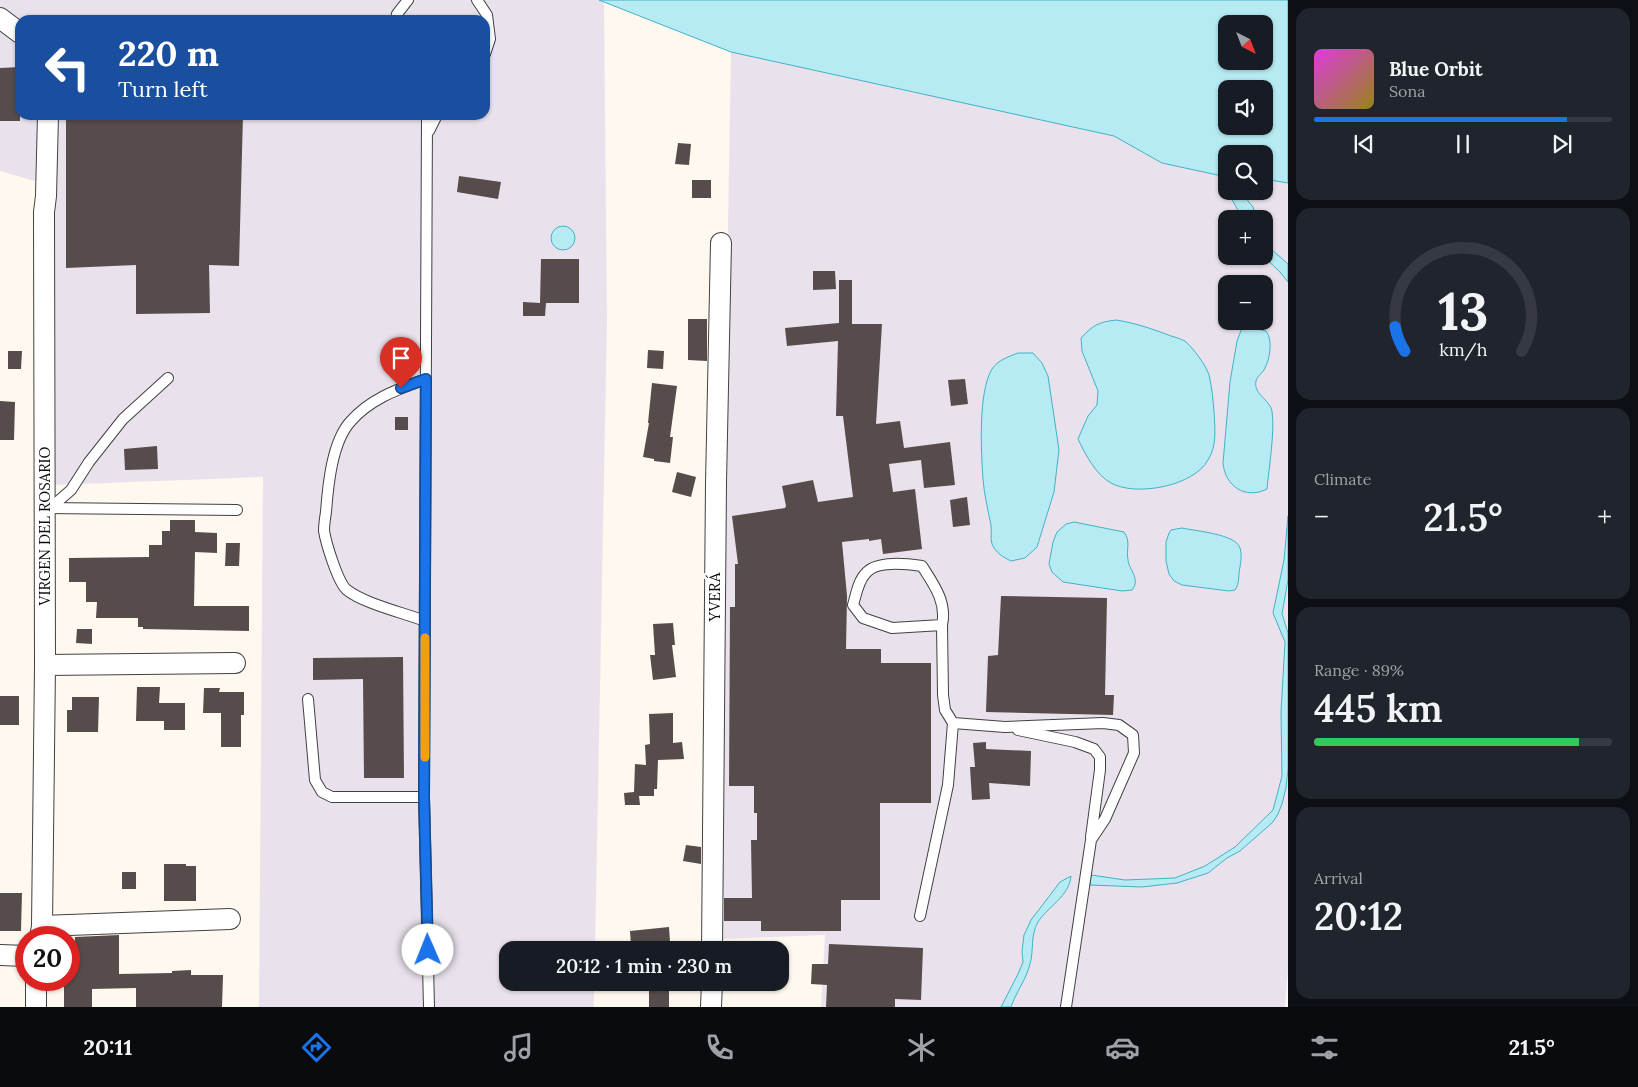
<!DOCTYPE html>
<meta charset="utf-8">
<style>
body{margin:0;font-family:Lora,serif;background:#20242c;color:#f1f3f6;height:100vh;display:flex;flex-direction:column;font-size:19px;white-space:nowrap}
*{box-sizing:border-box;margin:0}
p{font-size:16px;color:#9ea1a6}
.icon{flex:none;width:28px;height:28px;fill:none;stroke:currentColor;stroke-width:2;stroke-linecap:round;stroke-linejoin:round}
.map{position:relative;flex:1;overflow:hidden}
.details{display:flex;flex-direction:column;gap:8px;padding:8px;background:#0d0f14;width:350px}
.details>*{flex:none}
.banner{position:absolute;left:15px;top:15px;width:475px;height:105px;border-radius:15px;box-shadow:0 1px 4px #0004;background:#1a4fa0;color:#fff;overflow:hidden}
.needle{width:32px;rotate:138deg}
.buttons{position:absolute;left:1218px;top:15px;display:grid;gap:10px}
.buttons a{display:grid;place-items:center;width:55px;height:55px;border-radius:10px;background:#171b24;box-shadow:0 1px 4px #0004;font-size:25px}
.speed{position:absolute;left:15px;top:926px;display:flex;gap:10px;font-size:25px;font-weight:700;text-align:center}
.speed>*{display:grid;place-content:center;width:65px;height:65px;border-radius:50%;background:#171b24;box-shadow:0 1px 4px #0004;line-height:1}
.speed .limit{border:8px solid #d22;background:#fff;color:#111}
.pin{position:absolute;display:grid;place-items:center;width:42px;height:42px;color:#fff;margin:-51px -21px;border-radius:50% 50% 50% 0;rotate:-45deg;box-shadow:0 0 5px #0007}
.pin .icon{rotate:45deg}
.me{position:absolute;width:55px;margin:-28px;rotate:359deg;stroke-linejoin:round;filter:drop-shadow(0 0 4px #0008)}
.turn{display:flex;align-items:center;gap:18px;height:105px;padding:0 20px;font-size:22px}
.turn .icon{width:65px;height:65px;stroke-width:2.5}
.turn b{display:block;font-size:35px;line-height:42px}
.big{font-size:38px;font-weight:600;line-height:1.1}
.details .card{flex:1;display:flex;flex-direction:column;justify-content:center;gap:8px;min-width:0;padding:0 18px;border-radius:15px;background:#20242c}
.details .dial{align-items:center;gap:0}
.dial svg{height:130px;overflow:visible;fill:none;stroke:#363941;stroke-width:7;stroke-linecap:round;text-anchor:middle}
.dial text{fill:#f1f3f6;stroke:none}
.song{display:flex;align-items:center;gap:15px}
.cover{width:60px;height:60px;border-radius:8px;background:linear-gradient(135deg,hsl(300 70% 55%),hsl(50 70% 35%))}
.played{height:5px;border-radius:2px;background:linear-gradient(90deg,#1a73e8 85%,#363941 85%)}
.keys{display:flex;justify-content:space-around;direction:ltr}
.heat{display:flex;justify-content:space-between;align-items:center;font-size:28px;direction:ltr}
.charge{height:8px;border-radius:4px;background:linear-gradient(90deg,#34c759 89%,#363941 0)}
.trip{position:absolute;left:499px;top:941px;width:290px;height:50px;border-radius:15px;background:#171b24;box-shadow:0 1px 4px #0004;font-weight:600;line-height:50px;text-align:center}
.dock{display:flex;height:80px;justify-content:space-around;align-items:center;background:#090b0e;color:#9ea1a6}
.dock .icon{width:35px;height:35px}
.dock .current{color:#1a73e8}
.dock b{font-size:22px;color:#f1f3f6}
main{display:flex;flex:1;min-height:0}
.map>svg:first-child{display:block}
.industrial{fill:#e9e2ec;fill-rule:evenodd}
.water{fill:#b6ebf3;stroke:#41b2c6;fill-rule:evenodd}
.building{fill:#564c4b}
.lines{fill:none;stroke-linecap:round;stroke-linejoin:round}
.lane-casing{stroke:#414141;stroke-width:12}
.street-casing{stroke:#414141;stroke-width:22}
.lane{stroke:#fff;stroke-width:10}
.street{stroke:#fff;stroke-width:20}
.route-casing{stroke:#114b97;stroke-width:12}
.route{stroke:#1a73e8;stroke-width:9}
.slow{stroke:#f59e0b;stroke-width:9}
.labels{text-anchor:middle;stroke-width:5;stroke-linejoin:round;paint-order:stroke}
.street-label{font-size:15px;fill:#0e0e0e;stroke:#fff}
</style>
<main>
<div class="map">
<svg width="1288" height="1007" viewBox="0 0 1288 1007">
<rect width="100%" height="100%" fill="#fef8ef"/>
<!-- industrial -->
<path class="industrial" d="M 0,0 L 599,0 L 604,2 L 607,320 L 595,950 L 508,950 L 508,982 L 594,983 L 594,1007 L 259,1007 L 263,477 L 54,485 L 52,186 L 0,171 ZM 20,20 L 485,20 L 485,115 L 20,115 Z
M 731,52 L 1114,136 L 1226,156 L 1226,191 L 1264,191 L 1264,166 L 1288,173 L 1288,969 L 1285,1007 L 821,1007 L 825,935 L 720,939 L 723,518 ZM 1226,219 L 1264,219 L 1264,256 L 1226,256 ZM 1226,284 L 1264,284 L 1264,321 L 1226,321 Z"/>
<!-- water -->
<path class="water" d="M 599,0 L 1288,0 L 1288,183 L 1264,179 L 1264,154 L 1226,154 L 1226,190 L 1222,176 L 1162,163 L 1114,136 L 731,52 ZM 1226,24 L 1264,24 L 1264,61 L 1226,61 ZM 1226,89 L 1264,89 L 1264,126 L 1226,126 Z
M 1227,191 L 1240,191 L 1253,207 L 1257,219 L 1243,219 Z
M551 238a12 12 0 1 1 24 0a12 12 0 1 1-24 0Z
M 1264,235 L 1270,248 L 1288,264 L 1288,282 L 1280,272 L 1263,256 L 1264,256 Z
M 1116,320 C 1135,323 1153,329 1171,336 C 1175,337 1181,339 1185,341 C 1193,348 1206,365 1209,375 C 1212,387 1213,400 1214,412 C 1215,429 1217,446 1208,460 C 1194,486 1136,497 1111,483 C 1096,475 1085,454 1078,439 L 1088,416 L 1097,405 L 1098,391 L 1082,351 L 1081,338 C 1093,325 1099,322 1116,320 Z
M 1249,327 L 1266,331 C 1273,339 1270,359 1265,368 C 1263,373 1257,376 1256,381 C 1253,394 1270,400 1272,411 C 1275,432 1269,467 1267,489 C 1245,500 1225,486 1223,463 L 1230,382 L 1237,341 L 1242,328 Z
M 1018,353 L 1033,353 L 1042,363 L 1048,376 L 1059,450 L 1054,492 L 1037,547 L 1025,558 L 1011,561 C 1003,557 996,553 992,544 C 990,538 992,531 991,525 C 988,510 984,494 983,479 C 981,451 978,392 992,369 C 998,360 1008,357 1018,353 Z
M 1288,516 L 1288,580 L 1282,614 L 1288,633 L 1288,769 L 1286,788 L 1282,804 L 1278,814 L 1273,822 L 1240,851 L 1227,858 L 1208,873 L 1177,883 L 1142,887 L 1090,885 L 1091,875 L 1125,880 L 1175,878 L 1205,866 L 1235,847 L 1273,810 L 1282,776 L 1281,712 L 1285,642 L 1273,613 L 1284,560 Z
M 1074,522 L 1124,532 C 1131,541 1126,549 1128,560 C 1129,570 1141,579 1132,590 L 1122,591 L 1063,582 L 1052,572 L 1049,564 L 1053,542 L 1057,532 L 1066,524 Z
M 1182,528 C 1195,531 1236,534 1240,548 C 1242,554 1241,561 1240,567 C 1238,575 1240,583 1235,590 L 1229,591 L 1182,585 L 1174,581 L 1169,574 L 1166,561 L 1166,542 L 1169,533 L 1171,530 Z
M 1071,876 C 1069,897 1048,906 1038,922 C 1030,936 1034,951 1030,964 C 1026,980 1016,992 1011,1007 L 1001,1007 L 1018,974 L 1023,962 L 1022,951 L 1024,935 L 1031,920 L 1060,882 Z"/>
<!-- building -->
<path class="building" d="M 20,67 L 20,121 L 0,121 L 0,68 Z
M 66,115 L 243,115 L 239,266 L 209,265 L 210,313 L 136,314 L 136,265 L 66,268 Z
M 678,143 L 691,144 L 689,165 L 675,164 Z
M 459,176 L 501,182 L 498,199 L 457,192 Z
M 692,180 L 711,180 L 711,198 L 692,198 Z
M 541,259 L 579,259 L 579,303 L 546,303 L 545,316 L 523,316 L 523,302 L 540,303 Z
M 813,271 L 835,271 L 836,289 L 813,290 Z
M 839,280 L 852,280 L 852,324 L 882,324 L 876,424 L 900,421 L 904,448 L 950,442 L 955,485 L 924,488 L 921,460 L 889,464 L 893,492 L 915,489 L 922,549 L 883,554 L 881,539 L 869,541 L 869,539 L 842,542 L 847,596 L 846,649 L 881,649 L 881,663 L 931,663 L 931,803 L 880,803 L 880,900 L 841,900 L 841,931 L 761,931 L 761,921 L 724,921 L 724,898 L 752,898 L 751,840 L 757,840 L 757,813 L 754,813 L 754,786 L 729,786 L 730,607 L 735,607 L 735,564 L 738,564 L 732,516 L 785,508 L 786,506 L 782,486 L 813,480 L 818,502 L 853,497 L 843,416 L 836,416 L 838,341 L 787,346 L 785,328 L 839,323 Z
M 688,319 L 707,319 L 707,361 L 688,360 Z
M 648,350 L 664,351 L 663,369 L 647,368 Z
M 8,351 L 22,351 L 21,369 L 8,369 Z
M 965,379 L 968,404 L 951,406 L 948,380 Z
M 652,383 L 677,386 L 670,437 L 673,437 L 670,463 L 654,461 L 654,459 L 643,457 L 649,423 L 648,423 Z
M 0,401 L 15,402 L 14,440 L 0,440 Z
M 395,417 L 408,417 L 408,430 L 395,430 Z
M 157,446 L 158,469 L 125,470 L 124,449 Z
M 677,472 L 696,477 L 691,497 L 672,492 Z
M 967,497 L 970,525 L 953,527 L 950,500 Z
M 170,520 L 195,520 L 195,532 L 217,533 L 217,553 L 195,552 L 194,606 L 249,606 L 249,631 L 143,629 L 143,627 L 138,627 L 138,618 L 96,618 L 97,602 L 86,602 L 86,582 L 69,582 L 69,558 L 149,557 L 149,545 L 162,545 L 162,531 L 170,531 Z
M 226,543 L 240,543 L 239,566 L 225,566 Z
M 1001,596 L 1107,598 L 1105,695 L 1114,695 L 1113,715 L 986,712 L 988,656 L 998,655 Z
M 673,623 L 675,645 L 672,645 L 676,677 L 653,680 L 650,655 L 655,655 L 653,624 Z
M 77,629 L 92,629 L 92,644 L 76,643 Z
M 403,657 L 404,778 L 364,778 L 363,679 L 313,680 L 313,658 Z
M 137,687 L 160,687 L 159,703 L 185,703 L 185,730 L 164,730 L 164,721 L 136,721 Z
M 204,688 L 220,688 L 219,692 L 244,692 L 244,715 L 241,715 L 241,747 L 221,747 L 221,713 L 203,713 Z
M 0,696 L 19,696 L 19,725 L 0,725 Z
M 72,697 L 99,697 L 98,732 L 67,732 L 67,710 L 72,710 Z
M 673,713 L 673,743 L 682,742 L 684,759 L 658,760 L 657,789 L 654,789 L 654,796 L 639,796 L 640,805 L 625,805 L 624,793 L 634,792 L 635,764 L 646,765 L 645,745 L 650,744 L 649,714 Z
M 986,742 L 986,749 L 1031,751 L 1030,786 L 989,783 L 990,799 L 972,800 L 970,767 L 975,767 L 973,743 Z
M 686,845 L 701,847 L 701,864 L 683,861 Z
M 164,864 L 186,864 L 186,866 L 196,866 L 196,901 L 164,901 Z
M 122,872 L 136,872 L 136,889 L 122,889 Z
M 0,893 L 22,893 L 21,931 L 0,931 Z
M 669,927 L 670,942 L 631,946 L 630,931 Z
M 119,935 L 119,974 L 172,973 L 172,971 L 191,970 L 191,975 L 223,975 L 222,1007 L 136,1007 L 136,988 L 92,989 L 92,1007 L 64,1007 L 64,980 L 69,980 L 69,975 L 75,975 L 75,937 Z
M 829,944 L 923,948 L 921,1000 L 895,999 L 895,1007 L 826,1007 L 827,985 L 811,984 L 812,964 L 828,964 Z
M 649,982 L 669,982 L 669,1007 L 649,1007 Z"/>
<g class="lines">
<defs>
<path id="lane" d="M 477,0 L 487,15 L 490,39 L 485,54
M 396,20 L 397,14 L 408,0
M 427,115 L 424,797 L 429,1007
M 429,131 L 437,115
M 45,508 L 237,510
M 49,509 L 71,490 L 89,462 L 123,419 L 168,378
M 425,621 C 404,613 363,603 347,590 C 338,583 326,543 324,531 C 324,525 325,518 326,512 C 328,485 332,441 351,421 C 371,398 399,389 426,379
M 942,625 L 892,628 L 863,618 L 853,605 C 856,595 858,581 866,573 C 877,560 908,564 922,566 C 934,585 947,602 942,625 L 943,695 L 945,710 L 953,723 L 1005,727 L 1103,723 L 1119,725 L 1133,735 L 1134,753 L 1105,819 L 1091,840 L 1066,1007
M 308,699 L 315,780 L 322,792 L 332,797 L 424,797
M 1018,730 L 1075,742 L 1094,749 L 1100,757 L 1100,770 L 1091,837
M 920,916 L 948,785 L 953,723"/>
<path id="street" d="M 0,18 L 20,33
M 45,665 L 235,663
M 42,926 L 230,919
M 40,938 L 42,926 L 45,665 L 44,212 L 46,196 L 48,115
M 712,950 L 716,483 L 721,243
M 0,955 L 26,956
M 36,1007 L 36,980
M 711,1007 L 712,982"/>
</defs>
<!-- lane casing -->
<use href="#lane" class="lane-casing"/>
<!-- street casing -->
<use href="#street" class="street-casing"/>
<!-- lane -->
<use href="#lane" class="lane"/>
<!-- street -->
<use href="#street" class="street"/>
</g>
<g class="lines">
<defs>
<path id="route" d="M 401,388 L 426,379 L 424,798 L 428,950"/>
</defs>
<!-- route casing -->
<use href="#route" class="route-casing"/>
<!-- route -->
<use href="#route" class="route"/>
<!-- slow -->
<path class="slow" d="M 425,757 L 425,638"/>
</g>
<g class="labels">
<!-- street labels -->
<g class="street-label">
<text transform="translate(45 526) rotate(-90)" y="5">VIRGEN DEL ROSARIO</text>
<text transform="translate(715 597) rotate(-90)" y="5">YVERÁ</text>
</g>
</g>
</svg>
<div class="buttons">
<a><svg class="needle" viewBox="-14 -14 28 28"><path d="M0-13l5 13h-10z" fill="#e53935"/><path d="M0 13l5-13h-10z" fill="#9ea1a6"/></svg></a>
<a><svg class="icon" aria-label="sound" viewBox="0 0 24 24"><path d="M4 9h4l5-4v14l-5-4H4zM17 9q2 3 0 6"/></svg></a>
<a><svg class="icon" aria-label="search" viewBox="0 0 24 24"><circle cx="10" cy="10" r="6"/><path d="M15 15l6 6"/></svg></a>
<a>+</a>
<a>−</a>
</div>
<div class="speed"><div class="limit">20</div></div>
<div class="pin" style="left:401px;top:388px;background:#d93025"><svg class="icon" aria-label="arrive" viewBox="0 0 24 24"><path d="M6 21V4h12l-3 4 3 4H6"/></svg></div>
<svg class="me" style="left:428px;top:950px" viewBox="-20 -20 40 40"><circle r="19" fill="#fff"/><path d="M0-13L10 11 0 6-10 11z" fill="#1a73e8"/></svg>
<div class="trip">20:12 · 1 min · 230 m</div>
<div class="banner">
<div class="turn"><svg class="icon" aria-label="left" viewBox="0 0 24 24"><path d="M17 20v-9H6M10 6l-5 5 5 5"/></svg><div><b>220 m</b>Turn left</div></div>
</div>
</div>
<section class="details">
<div class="card">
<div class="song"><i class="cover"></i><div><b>Blue Orbit</b><p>Sona</p></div></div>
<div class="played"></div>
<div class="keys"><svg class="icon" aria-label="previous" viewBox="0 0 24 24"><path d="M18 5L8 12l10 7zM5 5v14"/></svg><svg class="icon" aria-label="pause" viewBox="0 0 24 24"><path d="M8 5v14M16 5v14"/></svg><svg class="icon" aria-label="next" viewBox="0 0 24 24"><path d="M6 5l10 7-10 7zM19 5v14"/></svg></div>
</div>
<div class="card dial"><svg viewBox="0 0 100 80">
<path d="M14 69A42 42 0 1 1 86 69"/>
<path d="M14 69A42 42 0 0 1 8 54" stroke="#1a73e8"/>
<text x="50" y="56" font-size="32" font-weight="700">13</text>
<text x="50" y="72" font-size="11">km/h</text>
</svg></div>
<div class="card"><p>Climate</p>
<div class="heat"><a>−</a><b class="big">21.5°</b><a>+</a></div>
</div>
<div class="card"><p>Range · 89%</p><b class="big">445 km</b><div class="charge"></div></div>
<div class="card"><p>Arrival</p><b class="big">20:12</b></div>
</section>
</main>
<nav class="dock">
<b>20:11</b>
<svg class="icon current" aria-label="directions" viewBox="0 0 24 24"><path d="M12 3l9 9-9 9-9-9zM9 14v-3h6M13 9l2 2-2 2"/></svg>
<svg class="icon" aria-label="music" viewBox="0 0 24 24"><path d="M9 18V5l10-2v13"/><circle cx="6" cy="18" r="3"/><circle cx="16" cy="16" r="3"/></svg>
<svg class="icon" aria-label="phone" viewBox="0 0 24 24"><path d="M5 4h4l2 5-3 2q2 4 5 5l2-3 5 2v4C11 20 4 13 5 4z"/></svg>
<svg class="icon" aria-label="climate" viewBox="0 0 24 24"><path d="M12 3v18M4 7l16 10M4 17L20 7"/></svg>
<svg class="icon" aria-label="car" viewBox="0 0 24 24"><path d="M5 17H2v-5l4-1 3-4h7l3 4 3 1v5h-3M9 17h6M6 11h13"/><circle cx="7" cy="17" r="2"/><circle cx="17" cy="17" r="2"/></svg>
<svg class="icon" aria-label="filters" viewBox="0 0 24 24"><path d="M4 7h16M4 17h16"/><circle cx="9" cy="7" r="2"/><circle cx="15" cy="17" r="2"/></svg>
<b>21.5°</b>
</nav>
